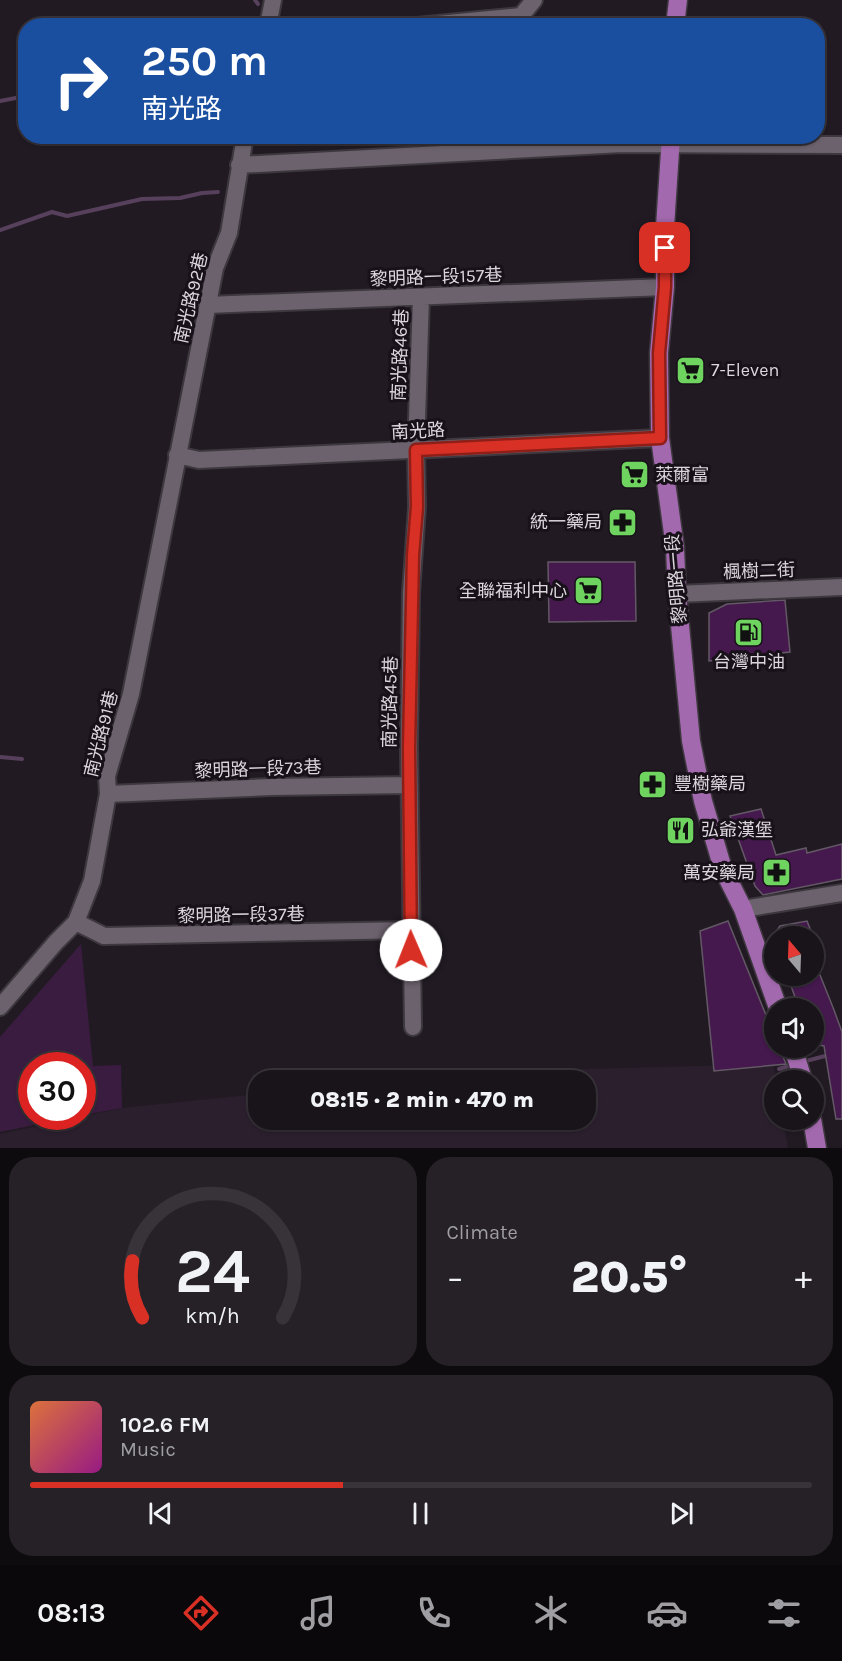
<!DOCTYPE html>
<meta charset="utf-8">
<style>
body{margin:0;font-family:Karla,"Noto Sans TC",sans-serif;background:#262127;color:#f1f3f6;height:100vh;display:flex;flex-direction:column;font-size:22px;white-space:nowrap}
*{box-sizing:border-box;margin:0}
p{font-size:20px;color:#9f9ea2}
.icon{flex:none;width:33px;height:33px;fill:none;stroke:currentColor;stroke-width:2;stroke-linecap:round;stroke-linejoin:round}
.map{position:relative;height:1148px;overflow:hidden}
.panel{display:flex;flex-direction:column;gap:9px;padding:9px;background:#0e0b0e;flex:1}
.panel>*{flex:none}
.guide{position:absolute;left:18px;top:18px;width:807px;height:126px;border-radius:24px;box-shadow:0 2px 4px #0004,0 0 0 2px #373339;background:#1a4fa0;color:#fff;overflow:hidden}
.needle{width:39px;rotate:341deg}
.fabs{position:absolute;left:764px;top:926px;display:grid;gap:12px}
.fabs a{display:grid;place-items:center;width:60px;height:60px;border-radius:50%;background:#19141a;box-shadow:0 2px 4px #0004,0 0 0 2px #373339;font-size:30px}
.speed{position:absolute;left:18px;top:1052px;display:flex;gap:12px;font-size:30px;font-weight:700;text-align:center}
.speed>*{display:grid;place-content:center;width:78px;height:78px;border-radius:50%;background:#19141a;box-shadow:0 2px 4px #0004,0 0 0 2px #373339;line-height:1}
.speed .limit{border:9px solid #d22;background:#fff;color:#111}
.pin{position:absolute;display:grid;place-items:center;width:51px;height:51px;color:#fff;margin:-26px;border-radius:12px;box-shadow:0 3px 9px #0006}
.me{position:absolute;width:66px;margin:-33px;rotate:359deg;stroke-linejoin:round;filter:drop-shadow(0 0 4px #0008)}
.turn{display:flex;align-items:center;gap:21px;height:126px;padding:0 24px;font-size:27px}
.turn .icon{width:78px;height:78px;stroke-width:2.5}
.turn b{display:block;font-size:42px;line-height:51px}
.big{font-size:45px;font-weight:800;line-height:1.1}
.panel .widget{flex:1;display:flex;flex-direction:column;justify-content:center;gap:9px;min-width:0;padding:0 21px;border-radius:24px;background:#262127}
.panel .dial{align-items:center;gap:0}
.dial svg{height:156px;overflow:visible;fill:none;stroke:#373339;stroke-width:7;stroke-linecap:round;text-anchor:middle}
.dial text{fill:#f1f3f6;stroke:none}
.song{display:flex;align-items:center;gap:18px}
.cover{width:72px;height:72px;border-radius:9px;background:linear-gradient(135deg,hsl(20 70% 55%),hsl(310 70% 35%))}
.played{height:6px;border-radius:3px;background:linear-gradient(90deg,#d93025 40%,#373339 40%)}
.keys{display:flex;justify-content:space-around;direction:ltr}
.heat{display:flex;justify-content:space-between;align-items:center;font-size:33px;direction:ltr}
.panel .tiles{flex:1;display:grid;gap:9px;grid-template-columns:1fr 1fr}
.widget:last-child{grid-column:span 2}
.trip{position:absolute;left:248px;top:1070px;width:348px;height:60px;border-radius:24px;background:#19141a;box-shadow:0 2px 4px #0004,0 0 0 2px #373339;font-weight:800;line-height:60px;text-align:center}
.tabs{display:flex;height:96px;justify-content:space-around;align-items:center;background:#0a080a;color:#9f9ea2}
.tabs .icon{width:42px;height:42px}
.tabs .on{color:#d93025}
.tabs b{font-size:27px;color:#f1f3f6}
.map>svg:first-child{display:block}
.built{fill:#2b1f2d}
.green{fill:#3a1c40}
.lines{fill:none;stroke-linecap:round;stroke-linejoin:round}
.stream{stroke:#57405b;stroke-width:4}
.building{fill:#45184e;stroke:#635965;stroke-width:1.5}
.minor-casing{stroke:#3d373e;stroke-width:20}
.major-casing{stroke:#3d373e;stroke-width:21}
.minor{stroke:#6c626e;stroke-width:16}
.major{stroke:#a369ae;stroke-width:18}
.route-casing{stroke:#8d1f18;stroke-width:15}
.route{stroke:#d93025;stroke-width:10}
.labels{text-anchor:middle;stroke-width:6;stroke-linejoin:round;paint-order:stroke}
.street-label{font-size:18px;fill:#dbd5dc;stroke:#18111a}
.poi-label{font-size:18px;fill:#dbd5dc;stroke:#18111a;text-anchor:start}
</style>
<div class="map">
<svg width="842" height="1148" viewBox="0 0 842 1148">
<rect width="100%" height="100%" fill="#211a23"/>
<!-- built -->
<path class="built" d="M 773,1064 L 776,1080 L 774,1080 L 774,1119 L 783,1119 L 788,1148 L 0,1148 L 0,1134 L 122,1108 L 258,1094 L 258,1119 L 585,1119 L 585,1080 L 404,1080 L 485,1072 Z"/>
<!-- green -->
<path class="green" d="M 81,944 L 93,1066 L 121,1065 L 122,1108 L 83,1115 L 82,1065 L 32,1065 L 32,1116 L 79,1116 L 0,1132 L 0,1037 Z"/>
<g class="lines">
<!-- stream -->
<path class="stream" d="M 255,0 L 258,4
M 0,101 L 26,96
M 0,230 L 52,212 L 67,216 L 142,199 L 180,198 L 202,193 L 218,192
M 0,757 L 22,759
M 802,1062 L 829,1055
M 779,1069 L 792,1065"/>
</g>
<!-- building -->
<path class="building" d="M 548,562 L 635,562 L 636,621 L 549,622 Z
M 785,600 L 790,652 L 709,661 L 709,613 L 727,604 Z
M 761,809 L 776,855 L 806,848 L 807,853 L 842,844 L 842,879 L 763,895 L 755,886 L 730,816 Z
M 728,921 L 774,1035 L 774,1047 L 779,1047 L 786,1064 L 714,1071 L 700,931 Z
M 807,921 L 813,936 L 773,936 L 780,926 Z
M 787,975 L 820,975 L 834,1010 L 842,1032 L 842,1119 L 836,1119 L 824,1046 L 813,1044 L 813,1008 L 799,1008 Z"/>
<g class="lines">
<defs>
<path id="minor" d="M 268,26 L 273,0
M 417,26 L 521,16 L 534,0
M 239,165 L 622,144 L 842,145
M 208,305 L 665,287
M 177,455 L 199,460 L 660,438
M 677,594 L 842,587
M 108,794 L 272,787 L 409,785
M 743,909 L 842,893
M 76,922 L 104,936 L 410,930
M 0,1007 L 56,942 L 76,922 L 92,881 L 108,794 L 107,776 L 131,694 L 215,268 L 229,233 L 245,136
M 413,1027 L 409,747 L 411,593 L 417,507 L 416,450 L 421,297"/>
<path id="major" d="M 675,26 L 678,0
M 671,136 L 665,227 L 665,287 L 659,353 L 660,438 L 675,548 L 677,594 L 691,741 L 703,801 L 723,869 L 743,909 L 778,1008
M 793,1047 L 803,1080
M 812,1119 L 817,1148"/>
</defs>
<!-- minor casing -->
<use href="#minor" class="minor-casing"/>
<!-- major casing -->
<use href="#major" class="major-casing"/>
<!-- minor -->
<use href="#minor" class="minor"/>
<!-- major -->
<use href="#major" class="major"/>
</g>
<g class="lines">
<defs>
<path id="route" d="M 411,950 L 409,747 L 413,555 L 417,507 L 416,450 L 660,438 L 659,353 L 665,287 L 665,248"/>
</defs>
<!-- route casing -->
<use href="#route" class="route-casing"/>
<!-- route -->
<use href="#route" class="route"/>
</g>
<!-- icons -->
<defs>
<symbol id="supermarket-square" viewBox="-11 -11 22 22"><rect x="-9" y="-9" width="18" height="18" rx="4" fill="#6fd35f" stroke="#18111a"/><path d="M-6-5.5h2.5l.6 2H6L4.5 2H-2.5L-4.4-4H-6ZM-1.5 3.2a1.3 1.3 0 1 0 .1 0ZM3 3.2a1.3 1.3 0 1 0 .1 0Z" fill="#111"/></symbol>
<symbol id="pharmacy-square" viewBox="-11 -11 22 22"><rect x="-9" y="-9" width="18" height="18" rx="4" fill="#6fd35f" stroke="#18111a"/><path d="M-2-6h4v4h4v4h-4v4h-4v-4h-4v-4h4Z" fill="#111"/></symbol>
<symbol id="fuel-square" viewBox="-11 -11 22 22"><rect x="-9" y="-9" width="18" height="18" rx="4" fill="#6fd35f" stroke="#18111a"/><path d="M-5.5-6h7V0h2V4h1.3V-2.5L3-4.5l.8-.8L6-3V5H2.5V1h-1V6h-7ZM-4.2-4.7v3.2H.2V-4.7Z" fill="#111"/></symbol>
<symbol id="restaurant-square" viewBox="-11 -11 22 22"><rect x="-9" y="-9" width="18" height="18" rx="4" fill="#6fd35f" stroke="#18111a"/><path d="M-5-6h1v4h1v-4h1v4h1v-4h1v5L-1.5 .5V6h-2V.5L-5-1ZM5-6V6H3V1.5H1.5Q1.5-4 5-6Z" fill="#111"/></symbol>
</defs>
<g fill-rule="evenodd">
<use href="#supermarket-square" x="674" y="354" width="33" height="33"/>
<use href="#supermarket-square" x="618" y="458" width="33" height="33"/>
<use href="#pharmacy-square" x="606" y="506" width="33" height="33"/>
<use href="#supermarket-square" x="572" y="574" width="33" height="33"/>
<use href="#fuel-square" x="732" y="616" width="33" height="33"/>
<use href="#pharmacy-square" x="636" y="768" width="33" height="33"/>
<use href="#restaurant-square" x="664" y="814" width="33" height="33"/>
<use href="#pharmacy-square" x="760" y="856" width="33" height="33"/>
</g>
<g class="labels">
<!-- street labels -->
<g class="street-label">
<text transform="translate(436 277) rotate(-2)" y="6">黎明路一段157巷</text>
<text transform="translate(191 298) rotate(-77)" y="6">南光路92巷</text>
<text transform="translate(400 355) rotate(-88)" y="6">南光路46巷</text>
<text transform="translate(418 431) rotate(-3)" y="6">南光路</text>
<text transform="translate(759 571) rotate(-2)" y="6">楓樹二街</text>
<text transform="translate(676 579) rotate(-95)" y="6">黎明路一段</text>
<text transform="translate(390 702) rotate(-89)" y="6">南光路45巷</text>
<text transform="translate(101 734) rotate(-76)" y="6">南光路91巷</text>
<text transform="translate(258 769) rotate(-2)" y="6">黎明路一段73巷</text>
<text transform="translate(241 915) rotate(-1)" y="6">黎明路一段37巷</text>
</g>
<!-- poi labels -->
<g class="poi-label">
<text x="711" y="376">7-Eleven</text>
<text x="655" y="481">萊爾富</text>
<text x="602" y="528" text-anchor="end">統一藥局</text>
<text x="567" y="597" text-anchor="end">全聯福利中心</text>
<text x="749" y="668" text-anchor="middle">台灣中油</text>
<text x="674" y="790">豐樹藥局</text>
<text x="701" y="836">弘爺漢堡</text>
<text x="755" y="879" text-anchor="end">萬安藥局</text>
</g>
</g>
</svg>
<div class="fabs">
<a><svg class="needle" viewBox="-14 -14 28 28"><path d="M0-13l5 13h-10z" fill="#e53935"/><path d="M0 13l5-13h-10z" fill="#9f9ea2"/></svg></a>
<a><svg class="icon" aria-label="sound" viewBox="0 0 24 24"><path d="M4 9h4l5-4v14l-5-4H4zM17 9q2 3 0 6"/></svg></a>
<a><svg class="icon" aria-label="search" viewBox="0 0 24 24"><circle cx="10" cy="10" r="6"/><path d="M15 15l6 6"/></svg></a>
</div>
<div class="speed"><div class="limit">30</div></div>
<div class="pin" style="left:665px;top:248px;background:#d93025"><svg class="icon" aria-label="arrive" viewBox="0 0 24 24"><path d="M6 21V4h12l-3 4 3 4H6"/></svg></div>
<svg class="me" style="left:411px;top:950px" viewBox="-20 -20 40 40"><circle r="19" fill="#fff"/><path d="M0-13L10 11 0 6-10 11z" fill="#d93025"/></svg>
<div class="trip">08:15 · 2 min · 470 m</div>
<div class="guide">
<div class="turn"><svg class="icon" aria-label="right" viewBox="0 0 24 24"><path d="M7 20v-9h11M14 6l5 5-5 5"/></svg><div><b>250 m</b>南光路</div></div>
</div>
</div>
<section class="panel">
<div class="tiles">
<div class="widget dial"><svg viewBox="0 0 100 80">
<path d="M14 69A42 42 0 1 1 86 69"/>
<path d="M14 69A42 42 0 0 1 9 40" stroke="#d93025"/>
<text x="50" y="56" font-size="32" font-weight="700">24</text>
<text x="50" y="72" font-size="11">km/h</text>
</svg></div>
<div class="widget"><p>Climate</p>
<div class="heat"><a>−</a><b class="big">20.5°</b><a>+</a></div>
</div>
<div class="widget">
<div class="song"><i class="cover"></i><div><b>102.6 FM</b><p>Music</p></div></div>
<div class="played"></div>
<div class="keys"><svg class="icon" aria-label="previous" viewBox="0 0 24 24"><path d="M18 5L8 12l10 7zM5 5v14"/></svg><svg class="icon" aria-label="pause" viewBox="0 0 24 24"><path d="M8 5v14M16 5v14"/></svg><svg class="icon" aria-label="next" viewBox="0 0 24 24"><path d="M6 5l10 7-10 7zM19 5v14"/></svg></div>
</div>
</div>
</section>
<nav class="tabs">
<b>08:13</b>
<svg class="icon on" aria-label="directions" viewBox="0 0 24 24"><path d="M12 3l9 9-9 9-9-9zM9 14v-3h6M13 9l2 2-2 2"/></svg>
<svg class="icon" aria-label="music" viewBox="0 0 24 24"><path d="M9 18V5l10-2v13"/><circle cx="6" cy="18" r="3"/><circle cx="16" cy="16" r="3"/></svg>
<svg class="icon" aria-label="phone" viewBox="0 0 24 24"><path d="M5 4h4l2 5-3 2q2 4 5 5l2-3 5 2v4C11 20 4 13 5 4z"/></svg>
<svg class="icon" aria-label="climate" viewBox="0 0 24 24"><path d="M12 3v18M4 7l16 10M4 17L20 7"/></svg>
<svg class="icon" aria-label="car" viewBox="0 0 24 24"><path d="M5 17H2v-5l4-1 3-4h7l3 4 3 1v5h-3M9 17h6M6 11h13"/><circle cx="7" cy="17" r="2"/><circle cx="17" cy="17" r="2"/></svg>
<svg class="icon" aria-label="filters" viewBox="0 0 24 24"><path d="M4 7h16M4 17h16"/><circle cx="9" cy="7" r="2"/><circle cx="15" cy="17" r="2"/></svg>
</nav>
